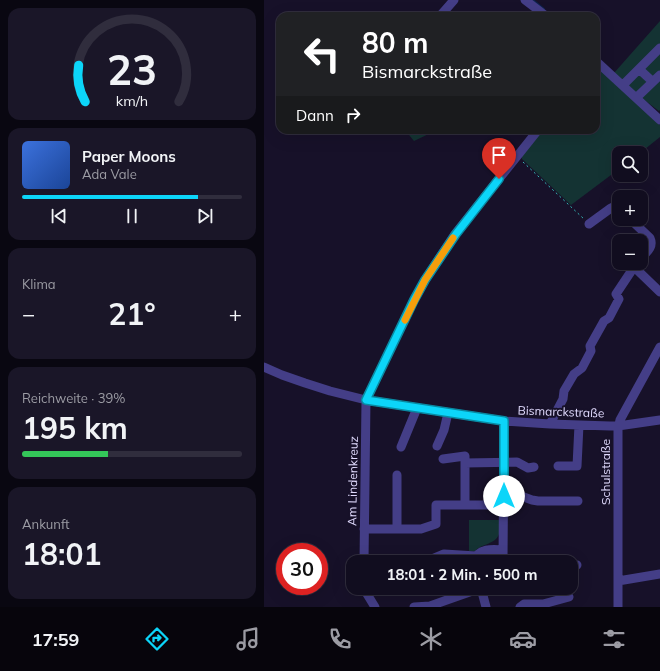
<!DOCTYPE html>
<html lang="de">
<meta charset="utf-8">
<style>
body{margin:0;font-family:Mulish,sans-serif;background:#1a1628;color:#f1f3f6;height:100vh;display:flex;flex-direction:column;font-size:15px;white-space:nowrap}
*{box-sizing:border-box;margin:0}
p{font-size:13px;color:#9c9ca4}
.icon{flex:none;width:22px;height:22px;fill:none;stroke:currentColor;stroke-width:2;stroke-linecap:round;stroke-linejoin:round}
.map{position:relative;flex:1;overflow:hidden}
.panel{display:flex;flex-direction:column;gap:8px;padding:8px;background:#090711;width:264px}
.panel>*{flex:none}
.banner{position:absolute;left:12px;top:12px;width:324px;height:122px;border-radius:12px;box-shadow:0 4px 16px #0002,0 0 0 1px #302d3d;background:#202124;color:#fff;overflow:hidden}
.fabs{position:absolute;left:348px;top:146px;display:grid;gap:8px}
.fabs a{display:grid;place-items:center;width:36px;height:36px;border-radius:8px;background:#110d1f;box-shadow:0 4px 16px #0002,0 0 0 1px #302d3d;font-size:20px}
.speed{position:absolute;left:12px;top:543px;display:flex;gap:8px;font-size:20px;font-weight:700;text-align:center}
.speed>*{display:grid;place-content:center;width:52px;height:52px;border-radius:50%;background:#110d1f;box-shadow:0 4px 16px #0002,0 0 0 1px #302d3d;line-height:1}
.speed .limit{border:6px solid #d22;background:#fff;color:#111}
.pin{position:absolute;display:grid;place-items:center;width:34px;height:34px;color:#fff;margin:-41px -17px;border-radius:50% 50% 50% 0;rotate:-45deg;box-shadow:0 0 4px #0007}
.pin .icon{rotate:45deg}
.me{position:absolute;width:44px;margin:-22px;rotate:0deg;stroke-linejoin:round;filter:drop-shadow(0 0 3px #0008)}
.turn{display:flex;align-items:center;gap:14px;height:84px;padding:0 20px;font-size:18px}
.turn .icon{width:52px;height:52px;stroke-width:2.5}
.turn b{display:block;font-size:28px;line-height:34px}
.then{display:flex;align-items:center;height:38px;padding:0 20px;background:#0003;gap:8px;font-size:15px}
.big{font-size:30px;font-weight:700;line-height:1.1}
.panel .widget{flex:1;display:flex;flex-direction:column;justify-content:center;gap:6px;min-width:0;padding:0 14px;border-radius:12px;background:#1a1628}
.panel .dial{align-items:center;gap:0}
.dial svg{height:104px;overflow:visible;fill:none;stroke:#302d3d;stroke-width:7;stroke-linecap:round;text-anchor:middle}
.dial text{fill:#f1f3f6;stroke:none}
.song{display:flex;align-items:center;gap:12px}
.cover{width:48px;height:48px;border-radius:6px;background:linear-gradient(135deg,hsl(220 70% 55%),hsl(220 70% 35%))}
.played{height:4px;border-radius:2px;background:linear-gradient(90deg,#0cd5f9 80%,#302d3d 80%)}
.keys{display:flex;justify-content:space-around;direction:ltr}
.heat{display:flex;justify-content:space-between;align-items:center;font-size:22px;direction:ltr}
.charge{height:6px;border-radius:3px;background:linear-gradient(90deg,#34c759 39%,#302d3d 0)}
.trip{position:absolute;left:82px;top:555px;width:232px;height:40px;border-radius:12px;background:#110d1f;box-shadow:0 4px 16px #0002,0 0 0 1px #302d3d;font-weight:700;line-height:40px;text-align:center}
.dock{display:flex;height:64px;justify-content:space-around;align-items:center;background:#07050c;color:#9c9ca4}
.dock .icon{width:28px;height:28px}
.dock .selected{color:#0cd5f9}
.dock b{font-size:18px;color:#f1f3f6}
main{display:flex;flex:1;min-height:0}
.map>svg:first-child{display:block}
.green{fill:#143333}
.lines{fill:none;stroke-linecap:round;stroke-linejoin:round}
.stream{stroke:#0e224b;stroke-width:2}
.path{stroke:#34b9b8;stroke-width:1;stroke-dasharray:2 3;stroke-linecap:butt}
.minor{stroke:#443e87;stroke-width:9}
.route-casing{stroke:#088aa2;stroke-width:10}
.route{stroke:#0cd5f9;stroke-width:7}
.slow{stroke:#f59e0b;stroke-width:7}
.labels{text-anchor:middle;stroke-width:4;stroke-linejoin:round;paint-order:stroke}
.street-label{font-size:12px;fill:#e1dbfe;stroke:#171129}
</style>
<main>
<section class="panel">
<div class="widget dial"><svg viewBox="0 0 100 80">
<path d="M14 69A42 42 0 1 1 86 69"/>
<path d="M14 69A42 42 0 0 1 9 41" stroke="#0cd5f9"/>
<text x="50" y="56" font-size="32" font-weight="700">23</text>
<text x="50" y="72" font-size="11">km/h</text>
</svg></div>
<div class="widget">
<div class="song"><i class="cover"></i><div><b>Paper Moons</b><p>Ada Vale</p></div></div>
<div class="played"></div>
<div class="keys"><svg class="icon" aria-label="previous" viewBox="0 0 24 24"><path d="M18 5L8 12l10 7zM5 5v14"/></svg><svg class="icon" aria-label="pause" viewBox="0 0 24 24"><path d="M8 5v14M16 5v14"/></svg><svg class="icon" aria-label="next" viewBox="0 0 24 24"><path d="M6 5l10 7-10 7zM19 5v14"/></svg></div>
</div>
<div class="widget"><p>Klima</p>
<div class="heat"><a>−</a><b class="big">21°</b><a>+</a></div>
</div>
<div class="widget"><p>Reichweite · 39%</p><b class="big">195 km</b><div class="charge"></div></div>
<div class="widget"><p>Ankunft</p><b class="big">18:01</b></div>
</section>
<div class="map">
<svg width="396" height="607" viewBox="0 0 396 607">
<rect width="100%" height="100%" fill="#171129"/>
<!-- green -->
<path class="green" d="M 396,21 L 396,110 L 395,111 L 375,96 L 350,73 Z
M 332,66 L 335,68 L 396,125 L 396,137 L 376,153 L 355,153 L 355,169 L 307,205 L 258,159 L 257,154 L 276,130 L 332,130 Z
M 141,130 L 173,130 L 150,141 Z
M 205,520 L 235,520 C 235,525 236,530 235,534 C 232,544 217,544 211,551 L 205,551 Z
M 227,554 L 232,557 L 234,562 L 214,562 L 218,556 Z"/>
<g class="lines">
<!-- stream -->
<path class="stream" d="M 269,0 L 280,9
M 284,12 L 289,16"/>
<!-- path -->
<path class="path" d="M 259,162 L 320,219"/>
<!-- minor -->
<path class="minor" d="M 261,0 L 282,16
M 176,16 L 190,0
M 332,61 L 396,120
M 375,69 L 389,82
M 359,85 L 396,48
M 372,98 L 396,75
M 366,219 L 386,238 C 390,247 383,252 377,258
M 325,224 L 347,208 L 351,206 L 355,209
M 366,263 L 396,292
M 0,367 L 18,375 L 41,383 L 66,391 L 102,400 L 240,421 L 286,424 L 346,426 L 354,426 L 396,420
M 286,424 L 299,399 L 300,391 L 310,374 L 318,368 L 327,351 L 326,346 L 340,321 L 345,318 L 355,299 L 352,294 L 370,267 L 373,263
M 173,446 L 180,430 L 184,413
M 137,447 L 153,408
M 179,459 L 201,456 L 201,505
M 201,463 L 253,462 L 264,468 L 270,467
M 294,466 L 313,466 L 315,425
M 240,496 L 257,496 L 268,500 L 274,501 L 314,501
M 100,529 L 157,529 L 172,524 L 172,505 L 240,505
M 133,529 L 133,475
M 211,561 C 213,548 229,549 239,550
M 100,562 L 102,400 L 150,300 L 161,280 L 191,234 L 274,130
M 161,562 L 180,554 L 212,556
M 239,562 L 240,421
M 307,565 L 313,565
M 354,581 L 396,574
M 101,588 L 103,594 L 111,607
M 217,588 L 222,607
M 150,607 L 166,606 L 180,601 L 217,588
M 256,607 L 260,604 L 279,604 L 305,597
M 354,607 L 354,429 L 356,420 L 396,347"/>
</g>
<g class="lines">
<defs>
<path id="route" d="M 235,179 L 192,234 L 161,280 L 150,300 L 102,400 L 240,421 L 240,496"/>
</defs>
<!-- route casing -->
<use href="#route" class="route-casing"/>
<!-- route -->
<use href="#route" class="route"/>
<!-- slow -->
<path class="slow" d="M 141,320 L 161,280 L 189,238"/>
</g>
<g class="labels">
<!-- street labels -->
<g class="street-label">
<text transform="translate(297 412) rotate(2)" y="4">Bismarckstraße</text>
<text transform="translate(342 472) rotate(-90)" y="4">Schulstraße</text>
<text transform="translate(89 481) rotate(-89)" y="4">Am Lindenkreuz</text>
</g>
</g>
</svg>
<div class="fabs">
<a><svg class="icon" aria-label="search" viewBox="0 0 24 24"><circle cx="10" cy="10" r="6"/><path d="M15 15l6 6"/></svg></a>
<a>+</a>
<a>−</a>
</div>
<div class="speed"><div class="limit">30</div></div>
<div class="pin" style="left:235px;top:179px;background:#d93025"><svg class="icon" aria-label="arrive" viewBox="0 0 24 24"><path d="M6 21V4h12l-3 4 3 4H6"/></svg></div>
<svg class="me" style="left:240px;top:496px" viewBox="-20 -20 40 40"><circle r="19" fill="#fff"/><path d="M0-13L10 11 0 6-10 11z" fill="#0cd5f9"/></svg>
<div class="trip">18:01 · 2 Min. · 500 m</div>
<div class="banner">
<div class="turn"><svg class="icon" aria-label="left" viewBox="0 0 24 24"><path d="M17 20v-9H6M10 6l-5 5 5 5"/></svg><div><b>80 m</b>Bismarckstraße</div></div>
<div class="then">Dann<svg class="icon" aria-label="right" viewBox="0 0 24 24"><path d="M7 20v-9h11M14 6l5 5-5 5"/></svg></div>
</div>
</div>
</main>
<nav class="dock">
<b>17:59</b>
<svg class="icon selected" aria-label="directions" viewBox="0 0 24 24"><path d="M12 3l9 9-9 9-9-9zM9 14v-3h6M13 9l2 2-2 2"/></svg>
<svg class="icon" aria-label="music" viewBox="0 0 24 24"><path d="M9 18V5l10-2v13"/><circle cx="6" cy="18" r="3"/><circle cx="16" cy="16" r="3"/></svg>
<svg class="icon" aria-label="phone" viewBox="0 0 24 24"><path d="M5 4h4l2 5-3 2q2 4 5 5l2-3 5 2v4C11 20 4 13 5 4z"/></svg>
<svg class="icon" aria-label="climate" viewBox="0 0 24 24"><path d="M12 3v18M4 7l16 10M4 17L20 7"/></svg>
<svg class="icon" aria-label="car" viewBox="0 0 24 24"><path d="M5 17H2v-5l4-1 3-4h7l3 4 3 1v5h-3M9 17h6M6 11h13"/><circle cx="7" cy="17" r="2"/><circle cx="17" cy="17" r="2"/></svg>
<svg class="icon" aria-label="filters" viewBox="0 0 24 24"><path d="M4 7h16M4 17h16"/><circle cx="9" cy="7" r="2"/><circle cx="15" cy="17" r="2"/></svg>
</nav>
